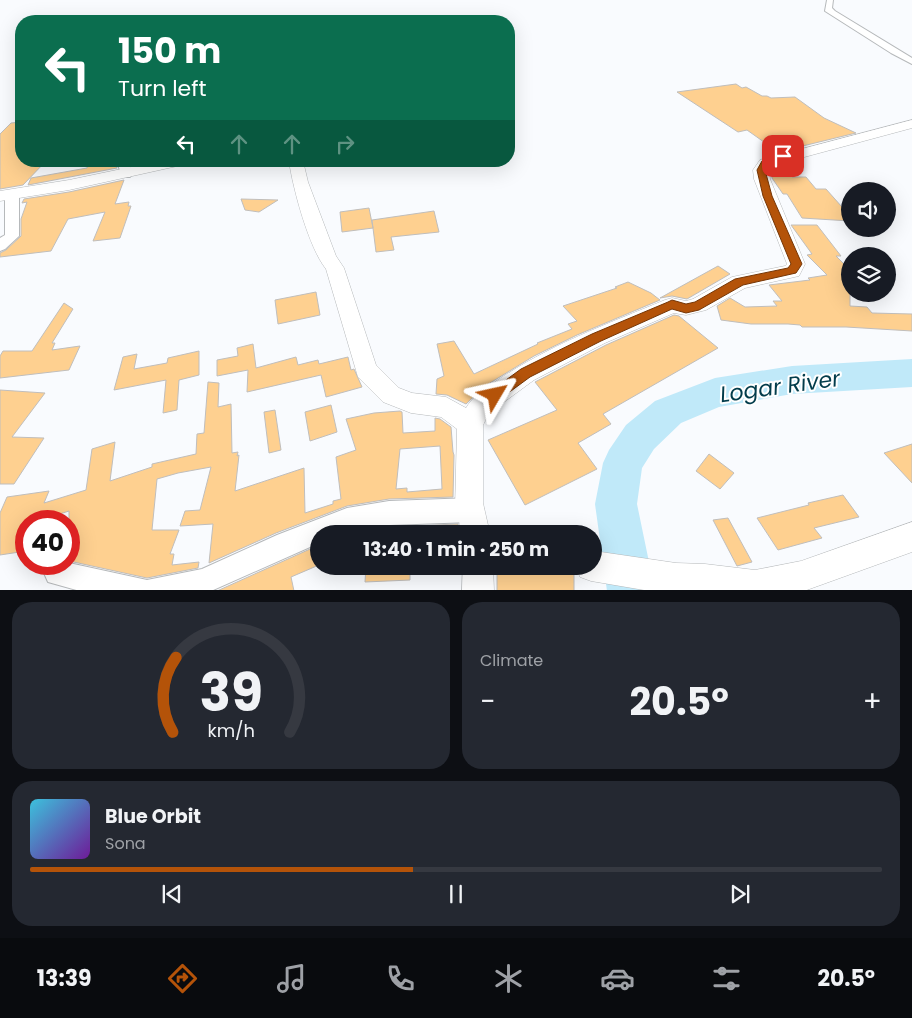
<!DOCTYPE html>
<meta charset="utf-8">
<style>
body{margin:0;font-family:Poppins,sans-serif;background:#242831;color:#f1f3f6;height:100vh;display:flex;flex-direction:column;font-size:19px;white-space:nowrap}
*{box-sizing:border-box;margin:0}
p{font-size:16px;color:#9ea1a6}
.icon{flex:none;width:28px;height:28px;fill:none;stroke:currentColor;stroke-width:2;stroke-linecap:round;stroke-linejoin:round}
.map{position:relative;height:590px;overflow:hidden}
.side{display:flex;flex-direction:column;gap:12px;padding:12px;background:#0d0f14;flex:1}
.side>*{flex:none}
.guide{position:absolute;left:15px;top:15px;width:500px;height:152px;border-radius:20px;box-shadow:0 5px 20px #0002;background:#0b6e4f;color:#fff;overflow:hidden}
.tools{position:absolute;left:841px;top:182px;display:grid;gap:10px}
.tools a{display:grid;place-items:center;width:55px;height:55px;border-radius:50%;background:#171b24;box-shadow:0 5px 20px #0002;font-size:25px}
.speed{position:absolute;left:15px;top:510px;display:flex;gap:10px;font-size:25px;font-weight:700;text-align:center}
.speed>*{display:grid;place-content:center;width:65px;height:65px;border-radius:50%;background:#171b24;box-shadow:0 5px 20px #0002;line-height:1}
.speed .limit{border:8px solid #d22;background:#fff;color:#111}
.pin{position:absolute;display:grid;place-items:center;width:42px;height:42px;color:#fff;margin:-21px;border-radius:10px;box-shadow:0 2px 8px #0006}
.me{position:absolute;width:55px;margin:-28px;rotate:54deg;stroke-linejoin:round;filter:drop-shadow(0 0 4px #0008)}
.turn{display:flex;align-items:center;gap:18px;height:105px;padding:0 20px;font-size:22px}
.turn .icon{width:65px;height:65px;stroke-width:2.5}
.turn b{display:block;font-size:35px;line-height:42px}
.lanes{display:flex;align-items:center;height:48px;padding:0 20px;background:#0003;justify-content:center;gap:25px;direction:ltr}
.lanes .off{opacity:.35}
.big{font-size:38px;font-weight:700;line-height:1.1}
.side .card{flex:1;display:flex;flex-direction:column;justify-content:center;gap:8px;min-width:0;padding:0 18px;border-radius:20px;background:#242831}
.side .dial{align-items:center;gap:0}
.dial svg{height:130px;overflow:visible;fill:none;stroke:#363941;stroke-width:7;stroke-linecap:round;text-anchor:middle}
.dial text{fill:#f1f3f6;stroke:none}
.song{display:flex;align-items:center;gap:15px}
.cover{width:60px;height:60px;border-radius:8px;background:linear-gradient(135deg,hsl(190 70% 55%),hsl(280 70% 35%))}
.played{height:5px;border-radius:2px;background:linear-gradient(90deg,#b45309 45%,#363941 45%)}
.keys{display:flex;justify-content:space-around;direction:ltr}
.heat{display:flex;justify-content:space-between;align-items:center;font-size:28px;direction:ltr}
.side .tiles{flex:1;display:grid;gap:12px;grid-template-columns:1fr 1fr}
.card:last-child{grid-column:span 2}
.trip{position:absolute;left:310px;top:525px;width:292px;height:50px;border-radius:25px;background:#171b24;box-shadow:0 5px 20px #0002;font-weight:700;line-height:50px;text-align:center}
.dock{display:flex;height:80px;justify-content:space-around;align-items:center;background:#090b0e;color:#9ea1a6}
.dock .icon{width:35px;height:35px}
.dock .current{color:#b45309}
.dock b{font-size:22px;color:#f1f3f6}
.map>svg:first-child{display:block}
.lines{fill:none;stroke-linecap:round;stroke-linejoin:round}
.river{fill:#c0e9f9;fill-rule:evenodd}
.building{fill:#fed090;stroke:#c0bebc;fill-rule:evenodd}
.minor-casing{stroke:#b6b9bb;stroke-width:2}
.tertiary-casing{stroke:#b6b9bb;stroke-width:1}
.minor{fill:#fff;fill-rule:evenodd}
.tertiary{fill:#fff;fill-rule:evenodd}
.route{fill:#b45309;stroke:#753606}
.labels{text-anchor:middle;stroke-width:4;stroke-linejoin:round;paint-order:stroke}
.near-water-label{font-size:22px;font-style:italic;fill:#023c4b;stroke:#fff}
</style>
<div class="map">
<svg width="912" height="591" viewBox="0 0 912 591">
<rect width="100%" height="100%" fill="#f9fbfe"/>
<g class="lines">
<!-- river -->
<path class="river" d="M 912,359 L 912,387 L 792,394 L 719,407 L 681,423 L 654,449 L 642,468 L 637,504 L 655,591 L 607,591 L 595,504 L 603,463 L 609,450 L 626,425 L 655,401 L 715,378 L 792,366 Z"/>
</g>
<!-- building -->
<path class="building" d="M 736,84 L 742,88 L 746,87 L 762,96 L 767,96 L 771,98 L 795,97 L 824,118 L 856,133 L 778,152 L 747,130 L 738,132 L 677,92 Z
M 21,122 L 21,161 L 46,161 L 23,185 L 0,189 L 0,134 L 11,123 Z
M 98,161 L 115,161 L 117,168 L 28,185 L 31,178 L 87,168 L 88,164 Z
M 782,165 L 792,177 L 806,177 L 816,189 L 826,189 L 850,216 L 850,221 L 802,218 L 787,194 L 783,194 L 772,178 L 772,168 Z
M 124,180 L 115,204 L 129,202 L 128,206 L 131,206 L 120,238 L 93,241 L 105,212 L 68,219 L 51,251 L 0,257 L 0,253 L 6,250 L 21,236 L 21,219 L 27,202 L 22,203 L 24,199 L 69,192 Z
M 241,199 L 278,200 L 259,212 L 245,210 Z
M 369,208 L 373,228 L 342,232 L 340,212 Z
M 434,211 L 439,232 L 391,237 L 394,250 L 376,252 L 372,220 Z
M 791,225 L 817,225 L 841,256 L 836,256 L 850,270 L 850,306 L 867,307 L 872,313 L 912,314 L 912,331 L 846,327 L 802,327 L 800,325 L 788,324 L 751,324 L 721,320 L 717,306 L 730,298 L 745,307 L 777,306 L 773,301 L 782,301 L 769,285 L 810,280 L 808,278 L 827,275 L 807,255 L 812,254 Z
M 718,266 L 730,274 L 687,299 L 672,296 L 660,298 Z
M 628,282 L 651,293 L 660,300 L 577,335 L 534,356 L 485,386 L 466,404 L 447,395 L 436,394 L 437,379 L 444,376 L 437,344 L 454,341 L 474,374 L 538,344 L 537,343 L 572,329 L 568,324 L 577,321 L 563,306 L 617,288 L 615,287 Z
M 316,292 L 320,315 L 278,324 L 275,300 Z
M 64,303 L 73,309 L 52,343 L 55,343 L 52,350 L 80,346 L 69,370 L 0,378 L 0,356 L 3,351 L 32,351 Z
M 674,315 L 679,316 L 718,348 L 603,414 L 611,424 L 578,443 L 597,469 L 525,505 L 488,440 L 557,410 L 535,382 L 606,345 Z
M 253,344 L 256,368 L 296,357 L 298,365 L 318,360 L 319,364 L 348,357 L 351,370 L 354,369 L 362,387 L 326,397 L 321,375 L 247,392 L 248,370 L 217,376 L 217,360 L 238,356 L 237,348 Z
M 199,351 L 199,375 L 179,380 L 177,410 L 163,413 L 166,380 L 114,390 L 123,357 L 137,354 L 134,369 L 167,363 L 168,358 Z
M 208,382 L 219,383 L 218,407 L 231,404 L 232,453 L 238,452 L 237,456 L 239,455 L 235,491 L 304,468 L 305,513 L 333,504 L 333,501 L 341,499 L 336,457 L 356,450 L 346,419 L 374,413 L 400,411 L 402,412 L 403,433 L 435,431 L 435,418 L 440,419 L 451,427 L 453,452 L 454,455 L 453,497 L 389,499 L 347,506 L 276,533 L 209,563 L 213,524 L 180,526 L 185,511 L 200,510 L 211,467 L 178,473 L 157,479 L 152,530 L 179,530 L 170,554 L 174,554 L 172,565 L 199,562 L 198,568 L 147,578 L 69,561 L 69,511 L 38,521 L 26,521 L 26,551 L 0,555 L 0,513 L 7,497 L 49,491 L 44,503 L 86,490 L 92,449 L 115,442 L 110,481 L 152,467 L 152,464 L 196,454 L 197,434 L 204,433 ZM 440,446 L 442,489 L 407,492 L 407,488 L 396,489 L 400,449 Z
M 0,390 L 45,393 L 12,437 L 44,438 L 14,484 L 0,484 Z
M 331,405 L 337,432 L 310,441 L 305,412 Z
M 275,410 L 281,450 L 269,453 L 264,412 Z
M 912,444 L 912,483 L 884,453 Z
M 709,454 L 734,473 L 720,489 L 696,471 Z
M 843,495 L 859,517 L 814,528 L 822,538 L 778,550 L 757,518 L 809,505 L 808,503 Z
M 728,518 L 752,562 L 737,566 L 713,520 Z
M 458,524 L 458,534 L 354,534 L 389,527 Z
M 319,545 L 319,565 L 291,577 L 294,591 L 217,591 Z
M 366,566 L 410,566 L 410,580 L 365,582 Z
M 497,568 L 556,574 L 556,570 L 574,572 L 574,591 L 497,591 Z"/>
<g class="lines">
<defs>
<path id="minor" d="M 827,0 L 833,0 L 832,8 L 835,11 L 912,58 L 912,64 L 891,53 L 825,11 Z
M 117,161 L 129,161 L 132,174 L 130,177 L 122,177 Z
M 12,191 L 19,195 L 19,236 L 5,249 L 0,251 L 0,238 L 5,235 L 5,195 Z
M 472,498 L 480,502 L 484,510 L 480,518 L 472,522 L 389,525 L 342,534 L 319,534 L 319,543 L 211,591 L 80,591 L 48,582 L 44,573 L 48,564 L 69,563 L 147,580 L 202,569 L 277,535 L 347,508 L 389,501 Z"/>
<path id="tertiary" d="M 912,120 L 912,128 L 771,166 L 769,170 L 770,179 L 805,264 L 799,276 L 745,288 L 706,310 L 686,315 L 674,313 L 605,343 L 534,380 L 489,413 L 483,425 L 483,503 L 490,534 L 460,534 L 459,518 L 455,509 L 457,429 L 441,417 L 411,413 L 383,402 L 358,377 L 326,269 C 309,248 293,189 289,161 L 303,161 L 308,182 L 336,256 L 344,268 L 376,365 L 399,388 L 412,393 L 446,397 L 466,408 C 473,396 484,390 495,382 C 547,346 607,324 665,300 L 672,298 L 686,301 L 693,299 L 732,277 L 785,266 L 787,264 L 754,179 L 753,170 L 760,160 Z
M 160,161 L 189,161 L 182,165 L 69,190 L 0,201 L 0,191 L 69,180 Z
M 912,522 L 912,552 L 804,591 L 650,591 L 591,581 L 580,577 L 576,566 L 594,566 L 594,551 L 676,563 L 705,564 L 755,570 L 801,561 Z
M 463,566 L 493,566 L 494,591 L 462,591 Z"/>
</defs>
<!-- minor casing -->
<use href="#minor" class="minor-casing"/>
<!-- tertiary casing -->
<use href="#tertiary" class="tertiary-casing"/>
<!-- minor -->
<use href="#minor" class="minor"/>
<!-- tertiary -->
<use href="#tertiary" class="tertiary"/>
</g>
<!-- route -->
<path class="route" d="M 780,155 L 787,156 L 768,164 L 765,170 L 772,196 L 802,264 L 796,273 L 743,285 L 699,310 L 686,313 L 672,309 L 601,341 L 530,377 L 500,399 L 495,401 L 491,399 L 489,395 L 491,391 L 521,369 L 592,334 L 668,302 L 672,300 L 686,304 L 695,302 L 735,279 L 788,268 L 791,264 L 763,196 L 757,170 L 762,161 Z"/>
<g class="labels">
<!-- near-water labels -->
<g class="near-water-label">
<text transform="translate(780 386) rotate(-8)" y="8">Logar River</text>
</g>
</g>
</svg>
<div class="tools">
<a><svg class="icon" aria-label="sound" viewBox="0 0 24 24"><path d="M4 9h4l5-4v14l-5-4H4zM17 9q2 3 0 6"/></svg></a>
<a><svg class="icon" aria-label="layers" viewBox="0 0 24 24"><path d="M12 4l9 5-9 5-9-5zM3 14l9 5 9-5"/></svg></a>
</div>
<div class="speed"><div class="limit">40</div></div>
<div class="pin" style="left:783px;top:156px;background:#d93025"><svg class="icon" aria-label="arrive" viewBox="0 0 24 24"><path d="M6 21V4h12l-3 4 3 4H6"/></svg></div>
<svg class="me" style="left:495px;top:395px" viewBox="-20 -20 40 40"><path d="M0-17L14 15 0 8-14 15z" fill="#b45309" stroke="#fff" stroke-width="4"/></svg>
<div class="trip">13:40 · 1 min · 250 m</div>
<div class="guide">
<div class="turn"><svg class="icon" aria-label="left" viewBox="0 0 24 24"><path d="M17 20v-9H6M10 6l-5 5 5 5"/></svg><div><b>150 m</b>Turn left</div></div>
<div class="lanes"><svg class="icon" aria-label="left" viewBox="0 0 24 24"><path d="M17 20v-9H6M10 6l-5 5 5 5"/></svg><svg class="icon off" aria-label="ahead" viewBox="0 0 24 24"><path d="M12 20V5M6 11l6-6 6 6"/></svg><svg class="icon off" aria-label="ahead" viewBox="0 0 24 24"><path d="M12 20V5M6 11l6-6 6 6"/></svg><svg class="icon off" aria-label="right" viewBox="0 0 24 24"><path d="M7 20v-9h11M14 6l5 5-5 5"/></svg></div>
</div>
</div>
<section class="side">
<div class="tiles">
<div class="card dial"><svg viewBox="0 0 100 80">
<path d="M14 69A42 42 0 1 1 86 69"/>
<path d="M14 69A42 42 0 0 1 16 23" stroke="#b45309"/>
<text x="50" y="56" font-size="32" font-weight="700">39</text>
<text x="50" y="72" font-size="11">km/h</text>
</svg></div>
<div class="card"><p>Climate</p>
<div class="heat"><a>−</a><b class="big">20.5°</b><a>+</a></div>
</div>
<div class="card">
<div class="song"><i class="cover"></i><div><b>Blue Orbit</b><p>Sona</p></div></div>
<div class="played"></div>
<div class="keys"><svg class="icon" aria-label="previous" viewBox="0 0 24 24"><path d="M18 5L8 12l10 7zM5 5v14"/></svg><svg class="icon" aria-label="pause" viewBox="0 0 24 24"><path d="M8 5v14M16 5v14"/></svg><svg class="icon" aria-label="next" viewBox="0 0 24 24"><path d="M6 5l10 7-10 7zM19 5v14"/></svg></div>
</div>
</div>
</section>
<nav class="dock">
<b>13:39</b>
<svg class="icon current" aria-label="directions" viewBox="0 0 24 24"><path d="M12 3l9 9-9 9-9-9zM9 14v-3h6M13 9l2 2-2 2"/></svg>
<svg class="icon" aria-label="music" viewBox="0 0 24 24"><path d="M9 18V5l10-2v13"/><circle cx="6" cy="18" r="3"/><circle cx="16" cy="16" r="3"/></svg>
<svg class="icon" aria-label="phone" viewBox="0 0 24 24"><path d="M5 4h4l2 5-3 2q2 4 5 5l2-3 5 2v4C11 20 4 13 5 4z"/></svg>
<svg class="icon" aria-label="climate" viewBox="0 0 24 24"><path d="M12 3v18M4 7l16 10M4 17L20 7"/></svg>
<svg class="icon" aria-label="car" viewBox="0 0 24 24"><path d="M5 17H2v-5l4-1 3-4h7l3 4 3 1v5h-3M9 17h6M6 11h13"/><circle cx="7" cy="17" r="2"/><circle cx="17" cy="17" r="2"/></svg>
<svg class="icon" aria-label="filters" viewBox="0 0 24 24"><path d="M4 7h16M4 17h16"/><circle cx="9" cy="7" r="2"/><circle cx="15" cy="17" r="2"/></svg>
<b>20.5°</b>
</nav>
